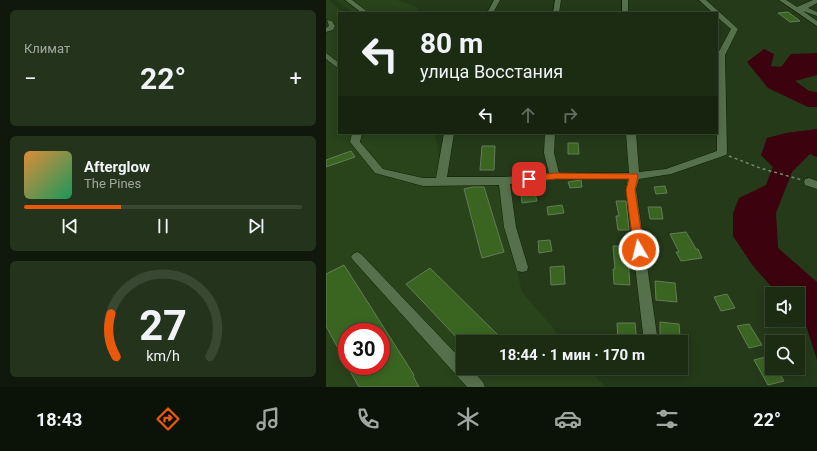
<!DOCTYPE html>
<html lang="ru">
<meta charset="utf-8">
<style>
body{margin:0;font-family:Roboto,sans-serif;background:#24341c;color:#f1f3f6;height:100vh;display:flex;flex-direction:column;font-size:15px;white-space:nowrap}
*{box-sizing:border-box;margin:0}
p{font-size:13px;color:#a0a7a0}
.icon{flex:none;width:22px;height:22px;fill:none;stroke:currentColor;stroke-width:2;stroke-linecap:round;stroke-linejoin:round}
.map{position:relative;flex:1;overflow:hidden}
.sheet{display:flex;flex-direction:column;gap:10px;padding:10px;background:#0f180a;width:326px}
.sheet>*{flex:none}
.guide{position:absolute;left:12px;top:12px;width:380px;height:122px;border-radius:0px;box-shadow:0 2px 10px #0003,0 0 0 1px #394833;background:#1b2c13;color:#f1f3f6;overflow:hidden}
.buttons{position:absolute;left:439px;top:287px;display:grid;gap:8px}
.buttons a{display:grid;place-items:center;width:40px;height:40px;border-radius:0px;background:#1b2c13;box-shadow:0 2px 10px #0003,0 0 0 1px #394833;font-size:20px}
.speed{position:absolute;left:12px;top:323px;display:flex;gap:8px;font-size:20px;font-weight:700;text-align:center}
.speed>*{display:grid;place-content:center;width:52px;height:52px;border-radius:50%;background:#1b2c13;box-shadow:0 2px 10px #0003,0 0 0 1px #394833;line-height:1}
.speed .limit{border:6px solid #d22;background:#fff;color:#111}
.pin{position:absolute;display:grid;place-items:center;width:34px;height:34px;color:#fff;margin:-17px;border-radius:8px;box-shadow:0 2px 6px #0006}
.me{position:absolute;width:44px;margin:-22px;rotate:352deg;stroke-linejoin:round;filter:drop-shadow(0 0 3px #0008)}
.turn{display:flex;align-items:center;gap:14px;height:84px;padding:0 16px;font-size:18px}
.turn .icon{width:52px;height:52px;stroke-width:2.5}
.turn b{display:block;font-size:28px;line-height:34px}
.lanes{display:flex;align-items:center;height:38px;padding:0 16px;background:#0003;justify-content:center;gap:20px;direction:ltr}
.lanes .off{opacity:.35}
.big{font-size:30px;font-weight:700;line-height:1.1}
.sheet .tile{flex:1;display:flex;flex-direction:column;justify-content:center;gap:6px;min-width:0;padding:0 14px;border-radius:6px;background:#24341c}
.sheet .dial{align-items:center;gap:0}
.dial svg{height:104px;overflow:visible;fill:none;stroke:#394833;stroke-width:7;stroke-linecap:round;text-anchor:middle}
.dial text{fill:#f1f3f6;stroke:none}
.song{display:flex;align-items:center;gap:12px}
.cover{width:48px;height:48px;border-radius:6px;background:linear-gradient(135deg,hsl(30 70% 55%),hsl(150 70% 35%))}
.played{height:4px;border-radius:2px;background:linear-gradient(90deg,#ea580c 35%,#394833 35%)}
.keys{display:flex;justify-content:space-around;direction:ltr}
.heat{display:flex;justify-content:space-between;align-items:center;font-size:22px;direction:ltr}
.trip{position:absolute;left:130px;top:335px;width:232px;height:40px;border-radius:0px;background:#1b2c13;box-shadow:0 2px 10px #0003,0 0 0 1px #394833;font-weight:700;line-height:40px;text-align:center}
.tab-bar{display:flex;height:64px;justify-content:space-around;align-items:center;background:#0b1208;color:#a0a7a0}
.tab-bar .icon{width:28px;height:28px}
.tab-bar .selected{color:#ea580c}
.tab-bar b{font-size:18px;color:#f1f3f6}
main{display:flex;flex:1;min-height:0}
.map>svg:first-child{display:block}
.built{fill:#29431b;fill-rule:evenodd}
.water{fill:#3c020e}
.building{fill:#3a6521;stroke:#647d59}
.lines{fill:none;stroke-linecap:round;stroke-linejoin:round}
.minor-casing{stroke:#0c2102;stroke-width:1}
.path{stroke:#77896e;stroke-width:1.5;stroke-dasharray:3 3;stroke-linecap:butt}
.minor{fill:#57704c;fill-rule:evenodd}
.route{fill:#ea580c;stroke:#983908}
</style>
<main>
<section class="sheet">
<div class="tile"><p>Климат</p>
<div class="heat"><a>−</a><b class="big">22°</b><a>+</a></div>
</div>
<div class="tile">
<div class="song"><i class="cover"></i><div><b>Afterglow</b><p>The Pines</p></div></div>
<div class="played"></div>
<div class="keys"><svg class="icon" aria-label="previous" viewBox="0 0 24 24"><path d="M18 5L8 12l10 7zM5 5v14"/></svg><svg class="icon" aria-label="pause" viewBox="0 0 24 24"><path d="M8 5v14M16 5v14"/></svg><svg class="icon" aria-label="next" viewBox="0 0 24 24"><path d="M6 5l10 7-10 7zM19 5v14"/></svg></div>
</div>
<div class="tile dial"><svg viewBox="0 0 100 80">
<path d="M14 69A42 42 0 1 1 86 69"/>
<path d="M14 69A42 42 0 0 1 10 36" stroke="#ea580c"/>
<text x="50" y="56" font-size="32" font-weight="700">27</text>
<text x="50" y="72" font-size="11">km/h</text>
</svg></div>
</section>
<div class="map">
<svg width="491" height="387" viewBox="0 0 491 387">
<rect width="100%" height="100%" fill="#243a19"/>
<!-- built -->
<path class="built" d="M 0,0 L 3,0 L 17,13 L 13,13 L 13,133 L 109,133 L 117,178 L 171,183 L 196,292 L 239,342 L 137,342 L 137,368 L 262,368 L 279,387 L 0,387 ZM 21,332 L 55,332 L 55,366 L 21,366 Z
M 9,0 L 71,0 L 89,6 L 94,13 L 28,13 Z"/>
<!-- water -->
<path class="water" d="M 438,49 L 448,54 L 445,66 L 455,67 L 465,54 L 491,53 L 491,75 L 469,81 L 483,91 L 491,92 L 491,107 L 482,107 L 442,88 L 421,62 Z
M 491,129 L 491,157 L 484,154 L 466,172 L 450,213 L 452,248 L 491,282 L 491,360 L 480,325 L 472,317 L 472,294 L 452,294 L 427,266 L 407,236 L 407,213 L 413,198 L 440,185 L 447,167 L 435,155 L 441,138 L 460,133 Z"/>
<!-- building -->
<path class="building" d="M 462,12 L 474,21 L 464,22 L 452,13 Z
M 242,143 L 252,143 L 253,154 L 242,154 Z
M 156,146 L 169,146 L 168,170 L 154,170 Z
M 25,151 L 29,157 L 0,167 L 0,160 Z
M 255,180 L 256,187 L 244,188 L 242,182 Z
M 339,186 L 341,193 L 330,194 L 328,187 Z
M 147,187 L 158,187 L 178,252 L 156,258 L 138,189 Z
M 209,193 L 211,201 L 196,203 L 195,195 Z
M 290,201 L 300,201 L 303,230 L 292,230 L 290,216 L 293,216 Z
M 236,205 L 238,213 L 222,215 L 221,207 Z
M 322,207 L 335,207 L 337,219 L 324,219 Z
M 360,232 L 370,249 L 372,249 L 376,258 L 355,261 L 350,252 L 353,252 L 344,234 Z
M 224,240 L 226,251 L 213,253 L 212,241 Z
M 287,246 L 301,246 L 304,285 L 288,284 L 287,269 L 289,269 Z
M 18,265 L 88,375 L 87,376 L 93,387 L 33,387 L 21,366 L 55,366 L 55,332 L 21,332 L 21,365 L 0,326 L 0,274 Z
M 238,266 L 239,284 L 225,285 L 224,267 Z
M 104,268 L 179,342 L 135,342 L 80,284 Z
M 329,281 L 349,283 L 351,302 L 330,300 Z
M 401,294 L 409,308 L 395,311 L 388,297 Z
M 334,322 L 353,324 L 354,337 L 334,335 Z
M 291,323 L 309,323 L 311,342 L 292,342 Z
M 423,324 L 436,345 L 423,348 L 411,326 Z
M 443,356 L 446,360 L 446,368 L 450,368 L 458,381 L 442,385 L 428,360 Z"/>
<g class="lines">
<defs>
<path id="minor" d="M 19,0 L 26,0 L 43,13 L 36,13 Z
M 168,0 L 174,0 L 167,13 L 161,13 Z
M 229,0 L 235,0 L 233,13 L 227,13 Z
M 296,0 L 302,0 L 302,13 L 296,13 Z
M 373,0 L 380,0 L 412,29 L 399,55 L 401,153 L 400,155 L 345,174 L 313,179 L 310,189 L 332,342 L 318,342 L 300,189 L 302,179 L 229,179 L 184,184 L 190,227 L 202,267 L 201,271 L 196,272 L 191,271 L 190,267 L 178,227 L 173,185 L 97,186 L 49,173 L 24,142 L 26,133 L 36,133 L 34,142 L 57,169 L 97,178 L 110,178 L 118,133 L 128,133 L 121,177 L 178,177 L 223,173 L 218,153 L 219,133 L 229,133 L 228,153 L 233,173 L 303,173 L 300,133 L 310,133 L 313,172 L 340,169 L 391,151 L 391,55 L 405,29 L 391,17 L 391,13 L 387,13 Z
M 453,0 L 460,0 L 471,7 L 487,0 L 491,0 L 491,3 L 482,8 L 491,12 L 491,16 L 477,11 L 491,21 L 491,26 Z
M 1,20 L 6,21 L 9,26 L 7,30 L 0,32 L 0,28 L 3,26 Z
M 0,53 L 13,63 L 13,69 L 0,59 Z
M 483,178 L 491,181 L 491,189 L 479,185 L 478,182 L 479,179 Z
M 31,252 L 35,254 L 137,361 L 137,368 L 144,368 L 157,382 L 159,387 L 141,387 L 27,260 L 25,257 L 27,254 Z"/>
</defs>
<!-- minor casing -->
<use href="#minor" class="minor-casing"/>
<!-- path -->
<path class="path" d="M 403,156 L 434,168 L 476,180"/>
<!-- minor -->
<use href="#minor" class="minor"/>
</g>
<!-- route -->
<path class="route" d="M 229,173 L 311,174 L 312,176 L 309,190 L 318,250 L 316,253 L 309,253 L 308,250 L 300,190 L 303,179 L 229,179 L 203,182 L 199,179 L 203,176 Z"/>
</svg>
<div class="buttons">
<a><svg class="icon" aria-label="sound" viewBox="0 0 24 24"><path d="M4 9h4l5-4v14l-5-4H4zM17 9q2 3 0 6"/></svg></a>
<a><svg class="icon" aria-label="search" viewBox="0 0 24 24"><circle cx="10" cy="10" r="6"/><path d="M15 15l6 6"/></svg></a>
</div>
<div class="speed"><div class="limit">30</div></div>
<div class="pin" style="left:203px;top:179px;background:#d93025"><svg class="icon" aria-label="arrive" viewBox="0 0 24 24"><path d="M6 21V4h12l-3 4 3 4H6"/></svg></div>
<svg class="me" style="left:313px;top:250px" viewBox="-20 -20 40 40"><circle r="17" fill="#ea580c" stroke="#fff" stroke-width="3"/><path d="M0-11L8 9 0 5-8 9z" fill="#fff"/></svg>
<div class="trip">18:44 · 1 мин · 170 m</div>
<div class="guide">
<div class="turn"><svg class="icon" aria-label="left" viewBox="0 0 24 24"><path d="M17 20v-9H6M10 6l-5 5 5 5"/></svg><div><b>80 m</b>улица Восстания</div></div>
<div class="lanes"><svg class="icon" aria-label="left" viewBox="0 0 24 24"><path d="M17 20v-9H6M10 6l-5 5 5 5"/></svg><svg class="icon off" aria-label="ahead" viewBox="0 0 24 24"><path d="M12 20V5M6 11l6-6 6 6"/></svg><svg class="icon off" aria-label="right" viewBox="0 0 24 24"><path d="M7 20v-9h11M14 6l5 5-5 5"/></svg></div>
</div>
</div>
</main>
<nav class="tab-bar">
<b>18:43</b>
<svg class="icon selected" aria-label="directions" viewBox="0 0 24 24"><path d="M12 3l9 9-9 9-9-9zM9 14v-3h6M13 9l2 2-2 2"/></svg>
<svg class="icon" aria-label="music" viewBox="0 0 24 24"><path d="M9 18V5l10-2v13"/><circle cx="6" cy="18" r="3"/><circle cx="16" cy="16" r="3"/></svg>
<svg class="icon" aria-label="phone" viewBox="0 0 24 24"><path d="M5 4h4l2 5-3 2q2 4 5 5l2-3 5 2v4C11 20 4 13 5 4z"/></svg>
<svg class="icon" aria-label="climate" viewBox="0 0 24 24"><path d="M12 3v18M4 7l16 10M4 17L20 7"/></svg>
<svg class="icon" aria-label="car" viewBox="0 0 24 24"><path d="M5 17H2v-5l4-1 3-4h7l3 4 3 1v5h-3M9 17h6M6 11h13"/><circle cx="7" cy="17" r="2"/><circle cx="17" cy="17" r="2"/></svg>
<svg class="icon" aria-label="filters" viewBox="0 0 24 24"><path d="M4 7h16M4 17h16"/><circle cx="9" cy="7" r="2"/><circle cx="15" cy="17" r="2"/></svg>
<b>22°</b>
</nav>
